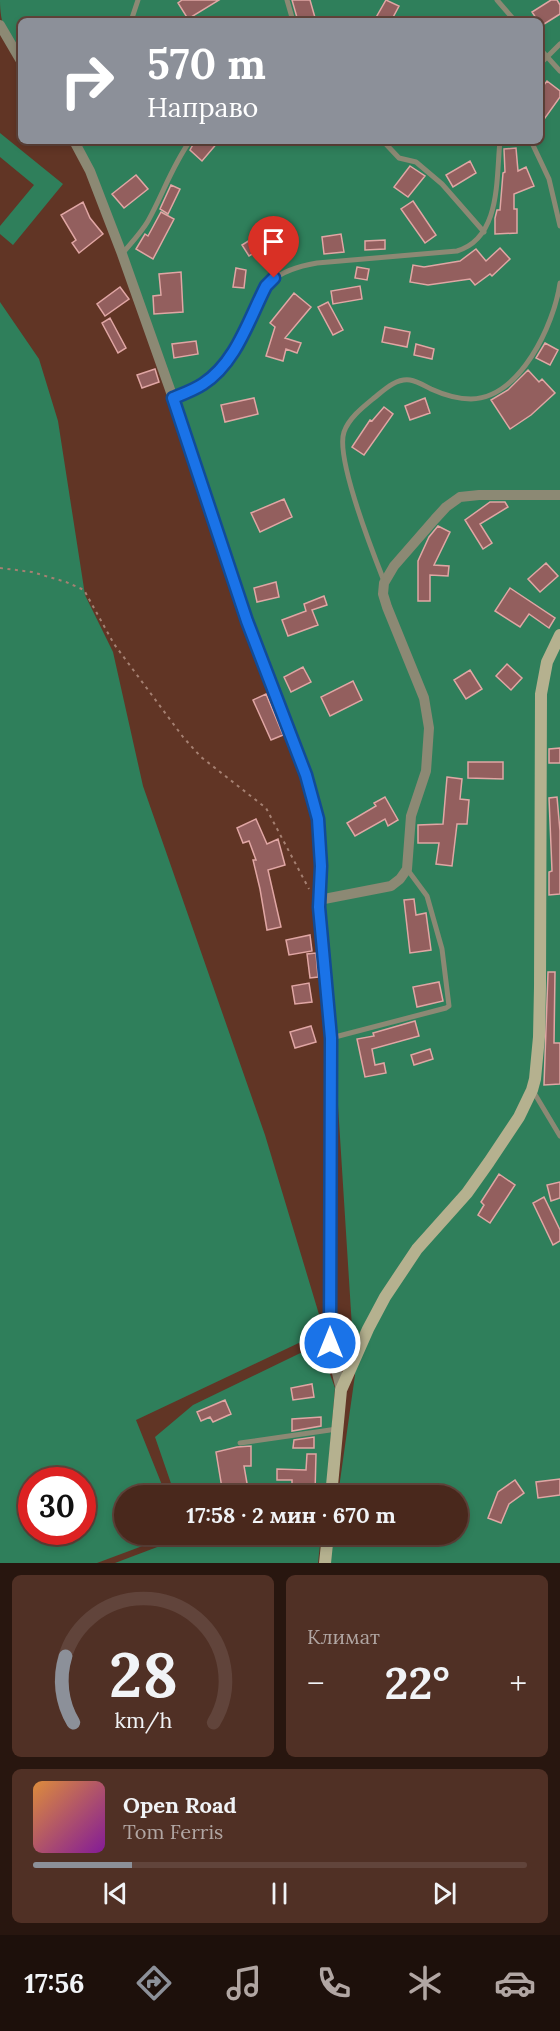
<!DOCTYPE html>
<html lang="ru">
<meta charset="utf-8">
<style>
body{margin:0;font-family:Lora,serif;background:#503025;color:#f1f3f6;height:100vh;display:flex;flex-direction:column;font-size:22px;white-space:nowrap}
*{box-sizing:border-box;margin:0}
p{font-size:20px;color:#b1a6a3}
.icon{flex:none;width:33px;height:33px;fill:none;stroke:currentColor;stroke-width:2;stroke-linecap:round;stroke-linejoin:round}
.map{position:relative;height:1563px;overflow:hidden}
.sheet{display:flex;flex-direction:column;gap:12px;padding:12px;background:#28160f;flex:1}
.sheet>*{flex:none}
.hud{position:absolute;left:18px;top:18px;width:525px;height:126px;border-radius:9px;box-shadow:0 3px 9px #0003,0 0 0 2px #61443b;background:#8c9099;color:#fff;overflow:hidden}
.speed{position:absolute;left:18px;top:1467px;display:flex;gap:12px;font-size:30px;font-weight:700;text-align:center}
.speed>*{display:grid;place-content:center;width:78px;height:78px;border-radius:50%;background:#49281c;box-shadow:0 3px 9px #0003,0 0 0 2px #61443b;line-height:1}
.speed .limit{border:9px solid #d22;background:#fff;color:#111}
.pin{position:absolute;display:grid;place-items:center;width:51px;height:51px;color:#fff;margin:-62px -26px;border-radius:50% 50% 50% 0;rotate:-45deg;box-shadow:0 0 6px #0007}
.pin .icon{rotate:45deg}
.me{position:absolute;width:66px;margin:-33px;rotate:0deg;stroke-linejoin:round;filter:drop-shadow(0 0 4px #0008)}
.turn{display:flex;align-items:center;gap:21px;height:126px;padding:0 30px;font-size:27px}
.turn .icon{width:78px;height:78px;stroke-width:2.5}
.turn b{display:block;font-size:42px;line-height:51px}
.big{font-size:45px;font-weight:800;line-height:1.1}
.sheet .tile{flex:1;display:flex;flex-direction:column;justify-content:center;gap:9px;min-width:0;padding:0 21px;border-radius:9px;background:#503025}
.sheet .dial{align-items:center;gap:0}
.dial svg{height:156px;overflow:visible;fill:none;stroke:#61443b;stroke-width:7;stroke-linecap:round;text-anchor:middle}
.dial text{fill:#f1f3f6;stroke:none}
.song{display:flex;align-items:center;gap:18px}
.cover{width:72px;height:72px;border-radius:9px;background:linear-gradient(135deg,hsl(30 70% 55%),hsl(290 70% 35%))}
.played{height:6px;border-radius:3px;background:linear-gradient(90deg,#8c9099 20%,#61443b 20%)}
.keys{display:flex;justify-content:space-around;direction:ltr}
.heat{display:flex;justify-content:space-between;align-items:center;font-size:33px;direction:ltr}
.sheet .tiles{flex:1;display:grid;gap:12px;grid-template-columns:1fr 1fr}
.tile:last-child{grid-column:span 2}
.trip{position:absolute;left:114px;top:1485px;width:354px;height:60px;border-radius:30px;background:#49281c;box-shadow:0 3px 9px #0003,0 0 0 2px #61443b;font-weight:800;line-height:60px;text-align:center}
.menu{display:flex;height:96px;justify-content:space-around;align-items:center;background:#1d100b;color:#b1a6a3}
.menu .icon{width:42px;height:42px}
.menu .selected{color:#8c9099}
.menu b{font-size:27px;color:#f1f3f6}
.map>svg:first-child{display:block}
.green{fill:#2f7f5b;fill-rule:evenodd}
.building{fill:#935f5e;stroke:#e0a6a4;stroke-width:1.5}
.lines{fill:none;stroke-linecap:round;stroke-linejoin:round}
.path{stroke:#a58072;stroke-width:2;stroke-dasharray:3 4.5;stroke-linecap:butt}
.lane{stroke:#8c8974;stroke-width:5}
.street{stroke:#8c8974;stroke-width:10}
.secondary{stroke:#b5b18f;stroke-width:12}
.route-casing{stroke:#114b97;stroke-width:15}
.route{stroke:#1a73e8;stroke-width:10}
</style>
<div class="map">
<svg width="560" height="1563" viewBox="0 0 560 1563">
<rect width="100%" height="100%" fill="#613525"/>
<!-- green -->
<path class="green" d="M 0,0 L 560,0 L 560,1563 L 330,1563 L 333,1535 L 458,1534 L 458,1496 L 338,1495 L 355,1375 L 325,899 L 324,823 L 312,778 L 284,715 L 77,141 L 540,141 L 540,21 L 21,21 L 21,57 C 7,36 0,26 0,0 Z
M 0,133 L 63,184 L 13,245 L 0,234 L 0,226 L 34,185 L 0,157 Z
M 0,302 L 39,359 L 58,421 L 85,595 L 113,652 L 143,786 L 265,1135 L 324,1331 L 136,1420 L 166,1495 L 124,1496 L 124,1534 L 172,1535 L 97,1563 L 0,1563 ZM 32,1480 L 82,1480 L 82,1532 L 32,1532 Z
M 319,1344 L 335,1388 L 326,1495 L 175,1495 L 155,1437 L 193,1405 Z
M 189,1535 L 321,1535 L 318,1563 L 115,1563 Z"/>
<!-- building -->
<path class="building" d="M 182,0 L 219,0 L 188,19 L 178,3 Z
M 292,0 L 310,0 L 316,21 L 298,21 Z
M 386,0 L 399,6 L 391,21 L 374,21 Z
M 551,0 L 557,0 L 560,5 L 560,14 L 541,26 L 540,21 L 538,21 L 532,12 Z
M 547,81 L 560,91 L 560,97 L 540,125 L 540,90 Z
M 195,141 L 219,141 L 202,161 L 190,150 Z
M 516,148 L 518,171 L 526,167 L 534,186 L 514,194 L 514,209 L 517,209 L 517,233 L 495,234 L 495,218 L 497,210 L 500,210 L 503,173 L 505,172 L 504,149 Z
M 470,161 L 476,173 L 453,187 L 446,175 Z
M 410,166 L 425,176 L 408,197 L 394,187 Z
M 136,175 L 148,189 L 124,208 L 112,194 Z
M 171,185 L 180,189 L 168,214 L 160,209 Z
M 413,201 L 436,235 L 425,243 L 401,209 Z
M 83,202 L 90,218 L 103,234 L 79,253 L 72,243 L 76,240 L 61,215 Z
M 161,212 L 174,219 L 153,259 L 136,249 L 145,234 L 148,236 Z
M 267,222 L 271,228 L 277,224 L 284,235 L 249,256 L 242,245 L 258,235 L 255,230 Z
M 341,234 L 344,252 L 324,254 L 322,237 Z
M 385,240 L 385,249 L 365,250 L 365,241 Z
M 500,248 L 510,259 L 492,276 L 490,274 L 475,285 L 470,279 L 428,285 L 410,282 L 413,265 L 424,267 L 460,261 L 476,249 L 486,261 Z
M 357,267 L 369,269 L 367,280 L 355,278 Z
M 236,268 L 246,270 L 244,288 L 233,287 Z
M 181,272 L 183,312 L 154,314 L 153,296 L 161,295 L 159,274 Z
M 360,286 L 362,299 L 333,304 L 331,291 Z
M 120,287 L 129,299 L 105,316 L 97,304 Z
M 294,293 L 311,307 L 285,338 L 301,343 L 297,353 L 286,349 L 283,361 L 266,356 L 275,327 L 270,323 Z
M 328,302 L 343,330 L 333,335 L 318,307 Z
M 110,318 L 126,348 L 118,353 L 102,323 Z
M 385,327 L 410,332 L 407,347 L 382,342 Z
M 196,341 L 198,354 L 174,358 L 172,344 Z
M 545,343 L 558,350 L 550,365 L 536,358 Z
M 416,344 L 434,349 L 432,359 L 414,355 Z
M 155,369 L 159,382 L 142,388 L 137,375 Z
M 528,370 L 539,382 L 542,379 L 555,393 L 531,415 L 510,429 L 491,400 L 508,390 Z
M 254,398 L 258,414 L 225,422 L 221,405 Z
M 425,398 L 430,413 L 410,420 L 405,406 Z
M 384,407 L 393,414 L 364,455 L 352,447 L 370,420 L 372,421 Z
M 284,499 L 292,517 L 260,532 L 251,513 Z
M 490,502 L 505,502 L 508,507 L 480,524 L 492,543 L 483,549 L 465,520 Z
M 438,526 L 450,532 L 434,565 L 449,566 L 448,576 L 430,575 L 430,601 L 418,601 L 418,561 L 429,537 Z
M 546,563 L 558,576 L 540,592 L 528,579 Z
M 276,582 L 279,597 L 257,602 L 254,588 Z
M 510,588 L 555,618 L 549,628 L 529,614 L 520,627 L 495,611 Z
M 324,596 L 327,605 L 312,610 L 318,625 L 288,636 L 282,620 L 306,611 L 304,604 Z
M 507,664 L 522,678 L 511,690 L 496,676 Z
M 303,667 L 311,682 L 291,692 L 284,677 Z
M 470,670 L 482,689 L 466,699 L 454,680 Z
M 353,681 L 362,700 L 330,716 L 321,697 Z
M 266,694 L 283,735 L 271,740 L 253,700 Z
M 560,748 L 560,763 L 549,763 L 549,749 Z
M 468,762 L 503,762 L 503,779 L 468,778 Z
M 447,777 L 462,779 L 460,799 L 469,800 L 467,824 L 457,824 L 452,866 L 436,864 L 439,843 L 418,843 L 418,825 L 443,824 Z
M 385,797 L 398,820 L 388,826 L 385,819 L 355,836 L 347,823 L 376,806 L 374,803 Z
M 557,797 L 560,831 L 560,894 L 549,895 L 549,872 L 552,871 L 549,798 Z
M 256,819 L 267,844 L 278,839 L 285,865 L 268,870 L 281,927 L 267,930 L 260,889 L 253,860 L 256,860 L 249,841 L 243,843 L 237,828 Z
M 414,899 L 416,915 L 426,913 L 431,950 L 410,953 L 404,900 Z
M 310,935 L 312,951 L 289,955 L 286,940 Z
M 316,953 L 318,977 L 310,978 L 307,954 Z
M 548,972 L 555,972 L 554,1043 L 560,1043 L 560,1084 L 544,1085 Z
M 439,982 L 443,1001 L 417,1007 L 413,987 Z
M 309,983 L 312,1002 L 295,1004 L 292,986 Z
M 415,1021 L 419,1036 L 372,1049 L 375,1065 L 384,1063 L 386,1073 L 365,1077 L 357,1039 L 374,1036 L 373,1033 Z
M 311,1026 L 316,1042 L 295,1048 L 290,1032 Z
M 430,1049 L 433,1059 L 414,1065 L 411,1055 Z
M 499,1174 L 515,1185 L 490,1223 L 478,1215 L 484,1205 L 481,1202 Z
M 560,1182 L 560,1198 L 551,1201 L 547,1185 Z
M 544,1197 L 560,1230 L 560,1241 L 553,1245 L 533,1203 Z
M 312,1384 L 314,1397 L 293,1400 L 291,1388 Z
M 225,1400 L 231,1414 L 213,1422 L 210,1417 L 201,1421 L 197,1412 Z
M 321,1417 L 321,1426 L 292,1431 L 292,1419 Z
M 314,1437 L 314,1448 L 293,1448 L 294,1440 Z
M 251,1446 L 251,1466 L 244,1466 L 248,1489 L 223,1494 L 216,1452 L 237,1447 Z
M 307,1454 L 316,1454 L 315,1494 L 292,1493 L 292,1480 L 277,1480 L 277,1469 L 306,1470 Z
M 560,1479 L 560,1495 L 538,1498 L 536,1482 Z
M 515,1480 L 524,1493 L 509,1504 L 501,1523 L 488,1518 L 498,1492 Z"/>
<g class="lines">
<!-- path -->
<path class="path" d="M 0,568 L 32,572 L 66,582 L 84,590 L 114,644 L 183,737 L 201,757 L 266,808 L 309,889"/>
<!-- lane -->
<path class="lane" d="M 287,0 L 293,21
M 497,0 L 515,21
M 131,21 L 138,0
M 540,49 L 560,71
M 540,64 L 560,44
M 383,141 L 399,158 L 416,162 L 442,184 L 484,232
M 531,141 L 549,179 L 560,226
M 122,254 C 131,243 141,233 148,221 C 163,194 172,166 190,141
M 173,398 C 201,386 220,375 237,347 C 265,301 252,274 317,263 L 457,251 C 501,238 496,179 500,141
M 384,581 C 373,553 335,458 344,432 C 349,418 363,407 374,398 C 384,390 396,378 410,380 C 417,381 425,386 431,389 C 442,394 458,399 471,399 C 520,398 554,325 560,283
M 331,1038 L 446,1008 L 449,1006 L 442,949 L 427,896 L 407,869
M 533,1091 L 560,1136
M 240,1443 L 337,1429"/>
<!-- street -->
<path class="street" d="M 0,25 L 21,61
M 74,141 L 90,171 L 122,254 L 173,398 L 247,621 L 306,775 L 318,819 L 321,866 L 319,907 L 331,1038 L 330,1343 L 341,1390
M 319,900 L 391,886 L 400,879 L 407,869 L 411,816 L 426,771 L 429,728 L 424,698 L 387,607 L 383,594 L 384,583 L 394,566 L 435,519 L 446,507 L 460,497 L 479,495 L 560,495"/>
<!-- secondary -->
<path class="secondary" d="M 331,1496 L 341,1390 L 368,1329 L 385,1297 L 417,1249 L 467,1193 L 489,1162 L 519,1117 L 532,1090 L 535,1079 L 539,1037 L 540,987 L 541,694 L 547,662 L 560,635
M 325,1563 L 328,1534"/>
</g>
<g class="lines">
<defs>
<path id="route" d="M 274,278 L 266,286 C 249,319 236,363 203,384 C 194,390 183,394 173,398 L 247,621 L 306,775 L 318,819 L 321,866 L 319,907 L 331,1038 L 330,1343"/>
</defs>
<!-- route casing -->
<use href="#route" class="route-casing"/>
<!-- route -->
<use href="#route" class="route"/>
</g>
</svg>
<div class="speed"><div class="limit">30</div></div>
<div class="pin" style="left:274px;top:278px;background:#d93025"><svg class="icon" aria-label="arrive" viewBox="0 0 24 24"><path d="M6 21V4h12l-3 4 3 4H6"/></svg></div>
<svg class="me" style="left:330px;top:1343px" viewBox="-20 -20 40 40"><circle r="17" fill="#1a73e8" stroke="#fff" stroke-width="3"/><path d="M0-11L8 9 0 5-8 9z" fill="#fff"/></svg>
<div class="trip">17:58 · 2 мин · 670 m</div>
<div class="hud">
<div class="turn"><svg class="icon" aria-label="right" viewBox="0 0 24 24"><path d="M7 20v-9h11M14 6l5 5-5 5"/></svg><div><b>570 m</b>Направо</div></div>
</div>
</div>
<section class="sheet">
<div class="tiles">
<div class="tile dial"><svg viewBox="0 0 100 80">
<path d="M14 69A42 42 0 1 1 86 69"/>
<path d="M14 69A42 42 0 0 1 10 35" stroke="#8c9099"/>
<text x="50" y="56" font-size="32" font-weight="700">28</text>
<text x="50" y="72" font-size="11">km/h</text>
</svg></div>
<div class="tile"><p>Климат</p>
<div class="heat"><a>−</a><b class="big">22°</b><a>+</a></div>
</div>
<div class="tile">
<div class="song"><i class="cover"></i><div><b>Open Road</b><p>Tom Ferris</p></div></div>
<div class="played"></div>
<div class="keys"><svg class="icon" aria-label="previous" viewBox="0 0 24 24"><path d="M18 5L8 12l10 7zM5 5v14"/></svg><svg class="icon" aria-label="pause" viewBox="0 0 24 24"><path d="M8 5v14M16 5v14"/></svg><svg class="icon" aria-label="next" viewBox="0 0 24 24"><path d="M6 5l10 7-10 7zM19 5v14"/></svg></div>
</div>
</div>
</section>
<nav class="menu">
<b>17:56</b>
<svg class="icon selected" aria-label="directions" viewBox="0 0 24 24"><path d="M12 3l9 9-9 9-9-9zM9 14v-3h6M13 9l2 2-2 2"/></svg>
<svg class="icon" aria-label="music" viewBox="0 0 24 24"><path d="M9 18V5l10-2v13"/><circle cx="6" cy="18" r="3"/><circle cx="16" cy="16" r="3"/></svg>
<svg class="icon" aria-label="phone" viewBox="0 0 24 24"><path d="M5 4h4l2 5-3 2q2 4 5 5l2-3 5 2v4C11 20 4 13 5 4z"/></svg>
<svg class="icon" aria-label="climate" viewBox="0 0 24 24"><path d="M12 3v18M4 7l16 10M4 17L20 7"/></svg>
<svg class="icon" aria-label="car" viewBox="0 0 24 24"><path d="M5 17H2v-5l4-1 3-4h7l3 4 3 1v5h-3M9 17h6M6 11h13"/><circle cx="7" cy="17" r="2"/><circle cx="17" cy="17" r="2"/></svg>
</nav>
